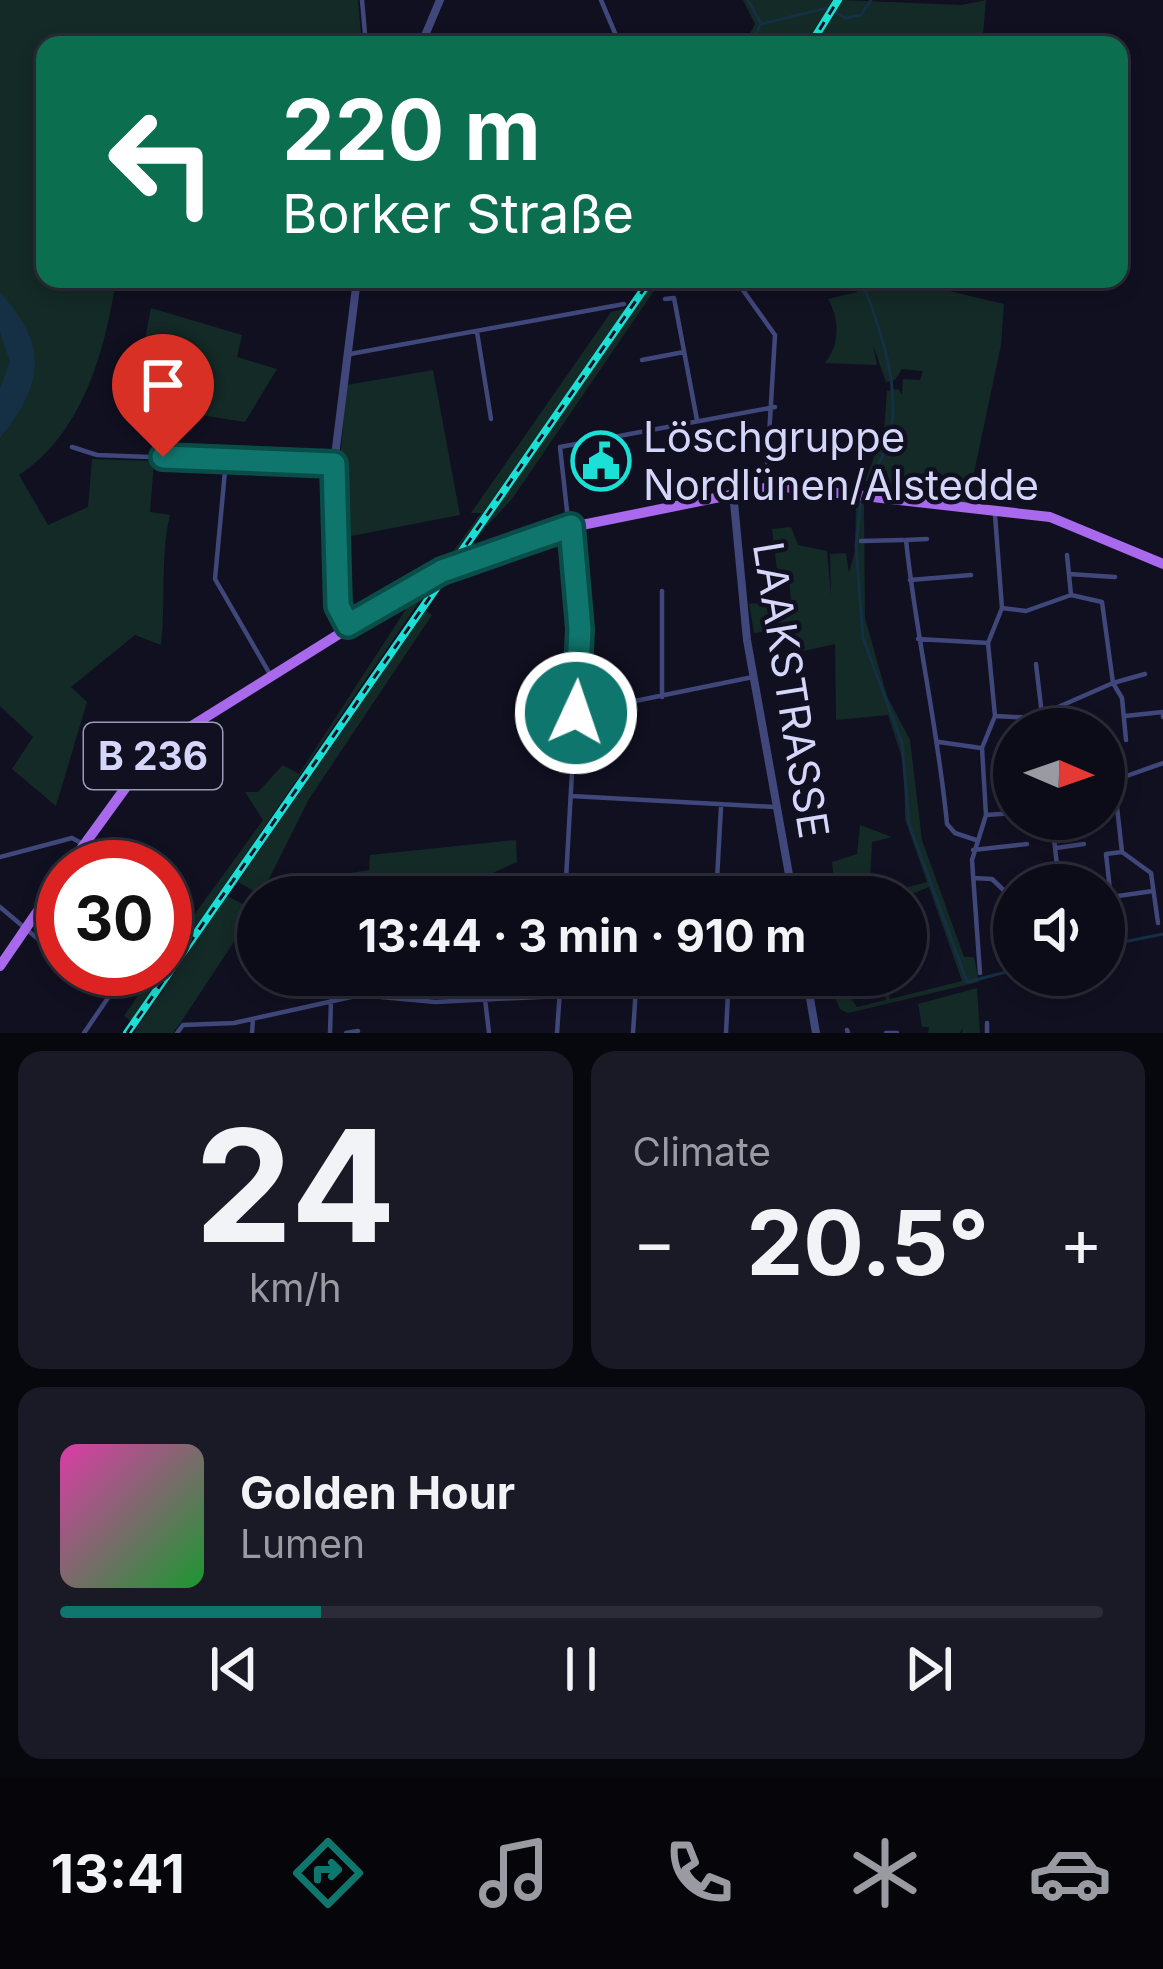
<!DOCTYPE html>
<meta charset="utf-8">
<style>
body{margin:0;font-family:Inter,sans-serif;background:#1a1a26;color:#f1f3f6;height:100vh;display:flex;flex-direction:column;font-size:45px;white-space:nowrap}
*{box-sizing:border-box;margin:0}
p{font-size:39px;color:#9a9ba2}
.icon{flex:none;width:66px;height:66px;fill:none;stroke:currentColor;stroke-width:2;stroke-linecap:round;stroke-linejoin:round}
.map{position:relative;height:1033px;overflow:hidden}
.sheet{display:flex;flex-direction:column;gap:18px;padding:18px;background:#07070e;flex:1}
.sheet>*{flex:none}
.guide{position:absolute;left:36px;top:36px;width:1092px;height:252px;border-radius:24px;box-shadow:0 6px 18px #0003,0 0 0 3px #2c2c38;background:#0b6e4f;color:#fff;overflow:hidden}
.needle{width:78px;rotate:92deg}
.fabs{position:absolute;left:993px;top:708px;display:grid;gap:24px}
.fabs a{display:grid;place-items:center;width:132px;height:132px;border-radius:50%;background:#0c0c19;box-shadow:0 6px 18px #0003,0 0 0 3px #2c2c38;font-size:60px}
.speed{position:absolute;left:36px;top:840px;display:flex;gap:24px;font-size:60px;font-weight:700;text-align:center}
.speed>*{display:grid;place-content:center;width:156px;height:156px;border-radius:50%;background:#0c0c19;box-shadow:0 6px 18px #0003,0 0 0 3px #2c2c38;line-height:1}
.speed .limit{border:18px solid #d22;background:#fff;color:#111}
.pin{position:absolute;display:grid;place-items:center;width:102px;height:102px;color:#fff;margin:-123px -51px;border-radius:50% 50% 50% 0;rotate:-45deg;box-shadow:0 0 12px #0007}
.pin .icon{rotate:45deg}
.me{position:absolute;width:132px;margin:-66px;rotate:3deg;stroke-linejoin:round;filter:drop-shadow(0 0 9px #0008)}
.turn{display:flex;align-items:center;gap:42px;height:252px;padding:0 48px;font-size:54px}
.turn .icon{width:156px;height:156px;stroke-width:2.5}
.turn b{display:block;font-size:84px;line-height:102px}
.big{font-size:90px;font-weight:700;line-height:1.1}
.sheet .card{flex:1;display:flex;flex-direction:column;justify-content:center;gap:18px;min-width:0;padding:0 42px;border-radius:24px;background:#1a1a26}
.sheet .dial{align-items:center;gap:0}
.dial b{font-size:156px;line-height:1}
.song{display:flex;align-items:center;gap:36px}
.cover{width:144px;height:144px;border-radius:18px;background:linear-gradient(135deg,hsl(320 70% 55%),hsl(130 70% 35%))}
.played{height:12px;border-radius:6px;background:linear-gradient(90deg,#0f766e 25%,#2c2c38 25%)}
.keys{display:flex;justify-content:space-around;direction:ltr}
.heat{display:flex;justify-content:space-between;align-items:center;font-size:66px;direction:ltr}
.sheet .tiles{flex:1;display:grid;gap:18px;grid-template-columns:1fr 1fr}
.card:last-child{grid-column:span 2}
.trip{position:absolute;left:237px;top:876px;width:690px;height:120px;border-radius:60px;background:#0c0c19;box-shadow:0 6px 18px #0003,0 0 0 3px #2c2c38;font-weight:700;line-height:120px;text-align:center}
.dock{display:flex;height:192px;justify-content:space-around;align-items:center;background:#05050a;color:#9a9ba2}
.dock .icon{width:84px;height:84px}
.dock .current{color:#0f766e}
.dock b{font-size:54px;color:#f1f3f6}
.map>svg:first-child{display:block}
.green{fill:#142a26}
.water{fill:#152f45}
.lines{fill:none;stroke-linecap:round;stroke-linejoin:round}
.stream{stroke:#152f45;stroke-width:3}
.minor{stroke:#40477a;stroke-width:4.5}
.tertiary{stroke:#40477a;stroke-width:8}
.primary{stroke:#a869ed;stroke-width:10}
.rail-casing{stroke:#1be0d6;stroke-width:8}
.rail{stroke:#101021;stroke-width:3;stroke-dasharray:9;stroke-linecap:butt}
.route-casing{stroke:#0a4d48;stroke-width:30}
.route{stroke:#0f766e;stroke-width:21}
.labels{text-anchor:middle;stroke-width:9;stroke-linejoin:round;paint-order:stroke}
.shield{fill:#101021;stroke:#9a9bb9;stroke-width:3}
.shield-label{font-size:39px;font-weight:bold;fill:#d5d6fa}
.poi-label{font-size:42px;fill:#d5d6fa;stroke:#101021;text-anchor:start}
.street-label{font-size:42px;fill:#d5d6fa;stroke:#101021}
</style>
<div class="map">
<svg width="1163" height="1033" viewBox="0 0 1163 1033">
<rect width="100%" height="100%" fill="#101021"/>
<!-- green -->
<path class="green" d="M 0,0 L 358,0 L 362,45 L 45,45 L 45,279 L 116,279 C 106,349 82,435 19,475 L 48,525 L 88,507 L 92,459 L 154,461 L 150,512 L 170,515 C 160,557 166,601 161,645 L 135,635 L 71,687 L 87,702 L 56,806 L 12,769 L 33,737 L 0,706 Z
M 743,0 L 835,0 L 806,45 L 744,45 L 755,24 Z
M 842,0 L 961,5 L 986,0 L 982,45 L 815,45 Z
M 655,279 L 662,279 L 512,499 L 473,541 Z
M 854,279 L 899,279 L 1004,304 L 1001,345 L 967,506 L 876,496 L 881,485 L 865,481 L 884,431 L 887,391 L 898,389 L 902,395 L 903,379 L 920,380 L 923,371 L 902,369 L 895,380 L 886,382 L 873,345 L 877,365 L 825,363 C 840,344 840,320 828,299 L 857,292 Z
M 151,308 L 242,335 L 237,357 L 277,369 L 245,422 L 132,404 Z
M 627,308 L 454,557 L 446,561 L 481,513 L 471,513 L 611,312 Z
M 433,370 L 460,515 L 341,538 L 340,459 L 347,385 Z
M 856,502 L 864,503 L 865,618 L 887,696 L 910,740 L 922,840 L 964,957 L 974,957 L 979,982 L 848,1013 L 840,1009 L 825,975 L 835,975 L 857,1007 L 886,1000 L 879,975 L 883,975 L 890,999 L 962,981 L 929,887 L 905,897 L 872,897 L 927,882 L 905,819 L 904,764 L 888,715 L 836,720 L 835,644 L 799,652 L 794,628 L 754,633 L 749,604 L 791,599 L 788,570 L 777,571 L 772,529 L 791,527 L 798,545 L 827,551 L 831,596 L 830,554 L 846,553 L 849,573 L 855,551 Z
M 432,583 L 131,1021 L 124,1016 L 156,969 L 165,969 L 165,955 L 263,820 L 245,792 L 258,792 L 283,765 L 299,774 L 417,592 Z
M 426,610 L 432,615 L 309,799 L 261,895 L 238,882 Z
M 860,825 L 892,837 L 872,842 L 869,897 L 836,897 L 832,862 L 857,854 Z
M 516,840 L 517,862 L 488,875 L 465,877 L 464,897 L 304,897 L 307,880 L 369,870 L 370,855 Z
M 227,896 L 255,910 L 181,1022 L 173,1033 L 134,1033 Z
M 373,975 L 464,975 L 464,998 L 372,993 Z
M 977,988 L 980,1033 L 962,1033 L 963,1027 L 960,1033 L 928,1033 L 929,1027 L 922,1027 L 918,1004 Z"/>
<!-- water -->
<path class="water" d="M 0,293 C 50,346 43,385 0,438 L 0,388 L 10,362 L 0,332 Z"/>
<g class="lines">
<!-- stream -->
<path class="stream" d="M 748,0 L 761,24 L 827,8 L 846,18 L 861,15 L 871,0
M 751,45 L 760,25
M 861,279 C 878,322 900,382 891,429 C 887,452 874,471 865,491
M 861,500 L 856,546 L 863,638 L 902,743 L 909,824 L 967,982 L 1014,970
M 1104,946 L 1163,934"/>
<!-- minor -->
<path class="minor" d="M 362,0 L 366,45
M 601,0 L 620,45
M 406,279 L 422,279
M 735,279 L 775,335 L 766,487
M 665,299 L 674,298 L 697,420
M 477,332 L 491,419
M 350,354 L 624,304
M 642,360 L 684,352
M 72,447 L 97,455 L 334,464
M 226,460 L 215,579 L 271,676
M 927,539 L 906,540 C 916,636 938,728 947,824 L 955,833 L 976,840
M 861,541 L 903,540
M 1067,555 L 1071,595
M 1069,574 L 1115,577
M 910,580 L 971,575
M 662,591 L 662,697
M 1002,608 L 1026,611 L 1071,595 L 1102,602 L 1113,683 L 1145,674
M 918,639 L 988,643
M 1036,664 L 1042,715
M 576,713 L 753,677
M 995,716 L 1033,718 L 1113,683 L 1122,698 L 1126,740
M 1125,716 L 1163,712 L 1163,717
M 939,742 L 981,748
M 1114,780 L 1122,852 L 1151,873 L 1158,923
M 1104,784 L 1163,763
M 571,796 L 775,807
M 1014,813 L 1014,755
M 986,815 L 1014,813
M 1052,819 L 1059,885
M 1056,848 L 1084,844
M 973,850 L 1027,844
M 0,857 L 72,838 L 85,845
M 973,878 L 992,879 L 1014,900
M 488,882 L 489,897
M 565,897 L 580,629 L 560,447 L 775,407
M 716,897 L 721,807
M 1111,897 L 1153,891
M 0,907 L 63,960
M 1113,917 L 1106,854 L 1122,852
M 75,969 L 110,995 L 84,1033
M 980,973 L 972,860 L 986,815 L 982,748 L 995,716 L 988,643 L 1002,608 L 995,515
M 560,983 L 811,996
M 711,992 L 712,975
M 485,999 L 489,1033
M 487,999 L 488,975
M 987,1023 L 987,1033
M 847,1030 L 848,1033
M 177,1033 L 183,1025 L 234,1023 L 360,995 L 435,1002 L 559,996
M 252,1033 L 253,1019
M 330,1033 L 331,1001
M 346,1033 L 358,1031
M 557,1033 L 561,975
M 633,1033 L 636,987
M 726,1033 L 728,993
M 886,1033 L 897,1033"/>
<!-- tertiary -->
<path class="tertiary" d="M 421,45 L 440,0
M 733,492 L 747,640 L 793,897
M 348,625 L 338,606 L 334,464 L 357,279
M 806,975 L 816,1033"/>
<!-- primary -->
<path class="primary" d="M 68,867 L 126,787 L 182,732 L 432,576 L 552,531 L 775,486 L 1050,517 L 1163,564
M 0,966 L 63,874"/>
<defs>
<path id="rail" d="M 810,45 L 838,0
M 127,1033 L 651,279"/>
</defs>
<!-- rail casing -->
<use href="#rail" class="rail-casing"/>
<!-- rail -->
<use href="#rail" class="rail"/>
</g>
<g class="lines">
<defs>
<path id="route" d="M 163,457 L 334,464 L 338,606 L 348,625 L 442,571 L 571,526 L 580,629 L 576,713"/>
</defs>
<!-- route casing -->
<use href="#route" class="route-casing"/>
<!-- route -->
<use href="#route" class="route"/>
</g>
<!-- icons -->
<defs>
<symbol id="civic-ring" viewBox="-11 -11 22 22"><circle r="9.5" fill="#101021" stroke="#1be0d6" stroke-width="1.5"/><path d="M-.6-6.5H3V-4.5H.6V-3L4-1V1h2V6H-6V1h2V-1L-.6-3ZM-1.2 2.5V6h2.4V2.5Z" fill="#1be0d6"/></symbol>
</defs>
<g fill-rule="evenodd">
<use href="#civic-ring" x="568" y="428" width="66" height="66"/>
</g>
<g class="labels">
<!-- shield labels -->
<rect class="shield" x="84" y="723" width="138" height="66" rx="9"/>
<g class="shield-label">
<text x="153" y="770">B 236</text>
</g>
<!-- poi labels -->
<g class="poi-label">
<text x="643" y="452">Löschgruppe<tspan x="643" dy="48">Nordlünen/Alstedde</tspan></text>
</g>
<!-- street labels -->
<g class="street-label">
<text transform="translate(791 690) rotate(81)" y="15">LAAKSTRASSE</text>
</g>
</g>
</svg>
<div class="fabs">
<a><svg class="needle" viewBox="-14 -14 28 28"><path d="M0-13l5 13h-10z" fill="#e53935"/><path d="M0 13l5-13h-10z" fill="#9a9ba2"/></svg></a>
<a><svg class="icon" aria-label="sound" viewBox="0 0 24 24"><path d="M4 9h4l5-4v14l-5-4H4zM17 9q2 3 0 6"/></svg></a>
</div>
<div class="speed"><div class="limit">30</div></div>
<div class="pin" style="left:163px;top:457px;background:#d93025"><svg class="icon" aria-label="arrive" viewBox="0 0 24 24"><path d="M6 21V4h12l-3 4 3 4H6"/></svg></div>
<svg class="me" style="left:576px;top:713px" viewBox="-20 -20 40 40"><circle r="17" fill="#0f766e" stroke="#fff" stroke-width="3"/><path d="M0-11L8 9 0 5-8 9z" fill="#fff"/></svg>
<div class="trip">13:44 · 3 min · 910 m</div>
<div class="guide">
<div class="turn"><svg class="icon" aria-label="left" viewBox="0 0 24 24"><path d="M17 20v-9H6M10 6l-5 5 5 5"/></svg><div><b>220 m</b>Borker Straße</div></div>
</div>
</div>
<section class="sheet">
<div class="tiles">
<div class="card dial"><b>24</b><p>km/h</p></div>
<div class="card"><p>Climate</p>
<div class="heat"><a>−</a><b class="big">20.5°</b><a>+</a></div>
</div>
<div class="card">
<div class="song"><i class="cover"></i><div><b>Golden Hour</b><p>Lumen</p></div></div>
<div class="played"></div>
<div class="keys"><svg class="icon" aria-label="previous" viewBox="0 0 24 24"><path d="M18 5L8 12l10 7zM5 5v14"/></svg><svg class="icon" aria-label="pause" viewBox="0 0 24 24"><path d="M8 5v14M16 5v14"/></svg><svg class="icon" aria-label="next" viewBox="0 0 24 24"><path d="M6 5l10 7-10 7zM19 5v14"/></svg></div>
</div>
</div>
</section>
<nav class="dock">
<b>13:41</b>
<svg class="icon current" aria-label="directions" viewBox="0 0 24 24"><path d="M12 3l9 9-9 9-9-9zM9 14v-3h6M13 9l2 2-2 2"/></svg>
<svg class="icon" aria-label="music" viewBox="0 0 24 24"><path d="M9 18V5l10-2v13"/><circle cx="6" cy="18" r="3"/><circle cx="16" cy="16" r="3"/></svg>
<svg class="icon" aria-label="phone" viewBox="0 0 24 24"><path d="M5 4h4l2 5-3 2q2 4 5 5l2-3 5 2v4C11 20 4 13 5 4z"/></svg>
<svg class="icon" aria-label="climate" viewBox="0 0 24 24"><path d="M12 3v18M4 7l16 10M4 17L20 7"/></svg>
<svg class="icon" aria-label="car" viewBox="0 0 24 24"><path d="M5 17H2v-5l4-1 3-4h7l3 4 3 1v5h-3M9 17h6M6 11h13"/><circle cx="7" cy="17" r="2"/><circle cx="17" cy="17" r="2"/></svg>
</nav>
